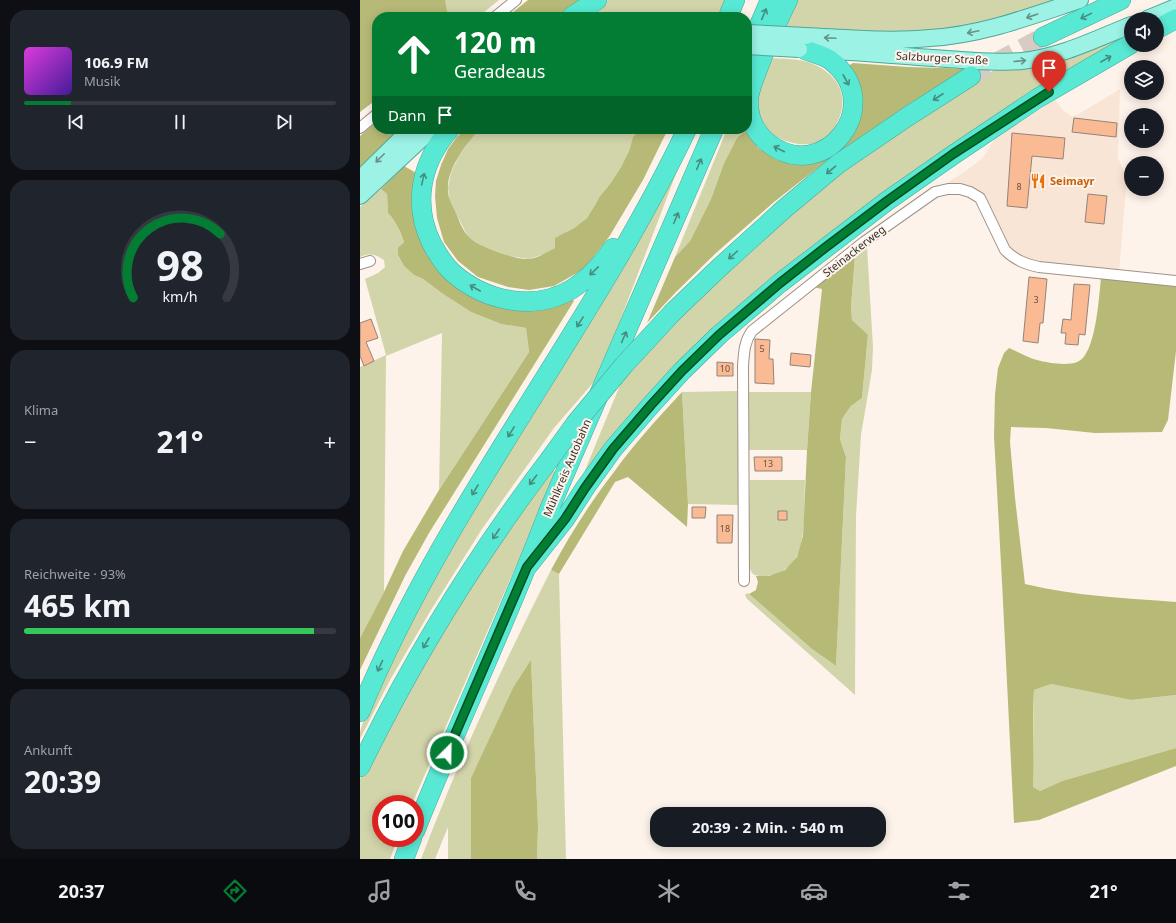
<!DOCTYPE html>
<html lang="de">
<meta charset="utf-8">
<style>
body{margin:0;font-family:"Noto Sans",sans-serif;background:#20242c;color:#f1f3f6;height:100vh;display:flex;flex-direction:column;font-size:15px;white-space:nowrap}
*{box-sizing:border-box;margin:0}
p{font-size:13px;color:#9ea1a6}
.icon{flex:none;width:22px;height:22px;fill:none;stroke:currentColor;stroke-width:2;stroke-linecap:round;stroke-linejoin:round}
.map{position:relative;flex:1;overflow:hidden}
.drawer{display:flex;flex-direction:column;gap:10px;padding:10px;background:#0d0f14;width:360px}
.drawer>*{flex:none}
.hud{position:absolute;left:12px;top:12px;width:380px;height:122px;border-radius:16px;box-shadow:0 2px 10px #0003;background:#037d34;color:#fff;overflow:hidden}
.tools{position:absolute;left:764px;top:12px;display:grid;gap:8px}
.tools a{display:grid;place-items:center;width:40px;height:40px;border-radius:50%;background:#171b24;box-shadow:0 2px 10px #0003;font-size:20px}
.speed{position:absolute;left:12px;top:795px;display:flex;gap:8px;font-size:20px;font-weight:700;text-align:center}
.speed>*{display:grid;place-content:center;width:52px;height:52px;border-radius:50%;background:#171b24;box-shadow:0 2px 10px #0003;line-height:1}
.speed .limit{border:6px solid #d22;background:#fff;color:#111}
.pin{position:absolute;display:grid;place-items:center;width:34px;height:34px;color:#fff;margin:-41px -17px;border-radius:50% 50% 50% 0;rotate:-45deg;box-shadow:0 0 4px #0007}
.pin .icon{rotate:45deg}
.me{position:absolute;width:44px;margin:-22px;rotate:23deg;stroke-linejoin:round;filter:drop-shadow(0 0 3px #0008)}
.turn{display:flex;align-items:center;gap:14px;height:84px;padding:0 16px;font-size:18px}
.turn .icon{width:52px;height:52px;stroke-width:2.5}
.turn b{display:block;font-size:28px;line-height:34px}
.then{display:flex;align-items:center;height:38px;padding:0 16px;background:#0003;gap:8px;font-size:15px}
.big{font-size:30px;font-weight:700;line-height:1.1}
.drawer .tile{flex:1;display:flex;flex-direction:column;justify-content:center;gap:6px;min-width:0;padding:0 14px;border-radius:16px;background:#20242c}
.drawer .dial{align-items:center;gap:0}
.dial svg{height:104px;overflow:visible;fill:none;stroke:#363941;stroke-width:7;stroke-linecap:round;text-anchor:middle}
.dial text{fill:#f1f3f6;stroke:none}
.song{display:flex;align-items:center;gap:12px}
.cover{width:48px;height:48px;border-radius:6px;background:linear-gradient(135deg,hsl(300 70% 55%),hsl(260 70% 35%))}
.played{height:4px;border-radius:2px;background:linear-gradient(90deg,#037d34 15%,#363941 15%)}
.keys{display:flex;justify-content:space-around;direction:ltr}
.heat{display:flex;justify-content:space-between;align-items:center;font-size:22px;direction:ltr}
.charge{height:6px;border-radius:3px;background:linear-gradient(90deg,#34c759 93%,#363941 0)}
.trip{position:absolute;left:290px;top:807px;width:236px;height:40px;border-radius:16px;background:#171b24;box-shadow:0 2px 10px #0003;font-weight:700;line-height:40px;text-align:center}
.tab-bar{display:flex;height:64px;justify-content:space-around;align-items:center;background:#090b0e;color:#9ea1a6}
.tab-bar .icon{width:28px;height:28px}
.tab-bar .on{color:#037d34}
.tab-bar b{font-size:18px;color:#f1f3f6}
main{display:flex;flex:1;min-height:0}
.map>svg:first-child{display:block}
.built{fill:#f9e5d5}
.green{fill:#d2d5aa}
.forest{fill:#b7ba76}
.building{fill:#faba94;stroke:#92847b}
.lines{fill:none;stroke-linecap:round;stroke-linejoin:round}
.motorway-tunnel{stroke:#d6ccc4;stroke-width:19;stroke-dasharray:19 10;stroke-linecap:butt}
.minor-casing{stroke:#9e9288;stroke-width:12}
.primary-casing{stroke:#4ca899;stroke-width:18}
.motorway-casing{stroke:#4ca899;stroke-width:20}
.minor{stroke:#fff;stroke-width:10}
.primary{stroke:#9bf2e5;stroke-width:16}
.motorway{stroke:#58e9d4;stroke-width:19}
.primary-bridge-casing{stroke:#4ca899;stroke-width:18;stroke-linecap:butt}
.motorway-bridge-casing{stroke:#4ca899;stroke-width:20;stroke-linecap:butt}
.primary-bridge{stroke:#9bf2e5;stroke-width:16}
.motorway-bridge{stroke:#58e9d4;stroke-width:19}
.oneway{stroke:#468c80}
.oneway2{stroke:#689188}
.route-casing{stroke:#025122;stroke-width:10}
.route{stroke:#037d34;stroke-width:7}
.labels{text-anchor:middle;stroke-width:4;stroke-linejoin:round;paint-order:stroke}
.number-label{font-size:9px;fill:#665246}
.street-label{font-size:11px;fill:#35302c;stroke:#fef3ea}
.food-label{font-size:11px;font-weight:bold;fill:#c56008;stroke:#fef3ea;text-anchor:start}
</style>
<main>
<section class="drawer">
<div class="tile">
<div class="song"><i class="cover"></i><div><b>106.9 FM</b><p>Musik</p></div></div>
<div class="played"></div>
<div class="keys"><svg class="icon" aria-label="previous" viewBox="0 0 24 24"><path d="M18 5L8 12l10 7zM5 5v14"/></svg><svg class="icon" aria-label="pause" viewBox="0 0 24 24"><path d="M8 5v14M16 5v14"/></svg><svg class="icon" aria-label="next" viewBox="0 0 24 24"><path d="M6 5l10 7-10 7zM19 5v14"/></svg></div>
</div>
<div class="tile dial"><svg viewBox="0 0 100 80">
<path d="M14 69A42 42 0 1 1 86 69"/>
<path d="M14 69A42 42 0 0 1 81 20" stroke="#037d34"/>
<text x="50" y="56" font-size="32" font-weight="700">98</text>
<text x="50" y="72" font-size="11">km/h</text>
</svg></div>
<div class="tile"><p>Klima</p>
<div class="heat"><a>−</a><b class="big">21°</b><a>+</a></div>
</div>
<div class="tile"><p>Reichweite · 93%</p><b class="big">465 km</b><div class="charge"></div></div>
<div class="tile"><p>Ankunft</p><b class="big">20:39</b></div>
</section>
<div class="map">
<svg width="816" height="859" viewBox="0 0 816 859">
<rect width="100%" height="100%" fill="#fef3ea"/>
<!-- built -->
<path class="built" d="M 760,89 L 758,158 L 767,179 L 759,271 L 674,262 L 662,258 L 653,252 L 645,244 L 626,198 L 619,192 L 609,186 L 597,183 L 580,187 L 601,174 L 622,159 L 636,137 L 695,100 L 704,111 L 711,116 L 717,115 Z"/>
<!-- green -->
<path class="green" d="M 0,0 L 139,0 L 118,17 L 17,17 L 17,99 L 0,112 Z
M 248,0 L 366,0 L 358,17 L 223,17 Z
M 434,0 L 699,0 L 650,15 L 598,29 L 542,33 L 487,31 L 423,26 Z
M 771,31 L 771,35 L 416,275 L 221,480 L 265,373 L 325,311 L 469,181 L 542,127 L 634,70 L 681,62 Z
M 408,58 C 423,59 440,58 453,64 C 479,75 490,97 477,123 C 475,129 470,137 464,140 C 449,148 429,144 415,136 C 407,131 396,115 395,105 C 395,102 397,97 398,94 C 402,82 405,70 408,58 Z
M 120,129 L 280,129 L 273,137 L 269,151 L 261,167 L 250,184 L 240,196 L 235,205 L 227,218 L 214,228 L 206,232 L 195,248 L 184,254 L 169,259 L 149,256 L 124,247 L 108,237 L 90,201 L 88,188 L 91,172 L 99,156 L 111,139 Z
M 367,129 L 385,129 L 385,131 L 377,138 L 364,163 L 351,199 L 330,241 L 315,257 Z
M 322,158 L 239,376 L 194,428 L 122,529 L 71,610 L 30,680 L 0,739 L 0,732 L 2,725 L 31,658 L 62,596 Z
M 21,189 L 27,194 L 28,213 C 36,222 40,231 44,242 L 38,249 L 38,255 L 44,266 L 54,275 L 63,279 L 83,294 L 111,312 L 141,324 L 166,328 L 169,352 L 79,490 L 82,333 L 26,356 L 24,592 L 0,638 L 0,367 L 26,355 L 5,279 L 18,273 L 25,267 L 24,260 C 14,254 11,253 0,257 L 0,207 Z
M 507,246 L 513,347 L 512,370 L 501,435 L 496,516 L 495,695 L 387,599 L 385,595 L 387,593 L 389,594 L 452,649 L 476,666 L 486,457 L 480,439 L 482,419 L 491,406 L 502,398 L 508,336 L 492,320 L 491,307 L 495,256 Z
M 377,391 L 379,505 L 328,504 L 322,392 Z
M 389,392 L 451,392 L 447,450 L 389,450 Z
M 192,468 L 195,472 L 170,534 L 52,804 L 21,804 L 21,838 L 38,838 L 30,859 L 0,859 L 0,779 L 8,759 L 110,582 Z
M 390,480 L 445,480 C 444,501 446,538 437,556 C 432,567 417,576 405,576 C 393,576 392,575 388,564 Z
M 191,570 L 199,574 L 206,859 L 177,859 L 178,826 L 171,661 L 111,778 L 111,859 L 88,859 L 88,827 L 75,859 L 61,859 C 99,760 143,664 191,570 Z
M 691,684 L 771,700 L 816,695 L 816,748 L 702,781 L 680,791 L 673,787 C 675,754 673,722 674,690 Z"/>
<!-- forest -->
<path class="forest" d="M 0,0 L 85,0 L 88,17 L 17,17 L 17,99 L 0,112 Z
M 168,0 L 223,0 L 197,17 L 147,17 Z
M 493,63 L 548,67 L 614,69 L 552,102 L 474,155 L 414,202 L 356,253 L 316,292 L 287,323 L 315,257 L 330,241 L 351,199 L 364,163 L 377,138 L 385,131 L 398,148 L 417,160 L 445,165 L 474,155 L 491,134 L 496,81 L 488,66 Z
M 17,122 L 17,129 L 42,129 L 0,168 L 0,136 Z
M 105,129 L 120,129 C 107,143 88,167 88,187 C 87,196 92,205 96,213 C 99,220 102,229 107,235 C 115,246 156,260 169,259 C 178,258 187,252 195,248 L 195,238 L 214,228 L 227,218 L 235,205 L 240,196 L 250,184 L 261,167 L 269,151 L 273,137 L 280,129 L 308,129 L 283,180 L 249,237 L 224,269 L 194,286 L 169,290 L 148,287 L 118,277 L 98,261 L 84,242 L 77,218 L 75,196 L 76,181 L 81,165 L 88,149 L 97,137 Z
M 44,166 L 58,174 L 55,192 L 106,290 L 210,297 L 214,301 L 69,533 L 45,576 L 0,670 L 0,638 L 24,592 L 43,551 L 79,490 L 169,352 L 166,328 L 141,324 L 111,312 L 83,294 L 63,279 L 54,275 L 44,266 L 38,255 L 38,248 L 44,242 C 40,230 36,222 28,213 L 27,194 L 21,189 Z
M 495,256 L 491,307 L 492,320 L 508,335 L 502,398 L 491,406 L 482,419 L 480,439 L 486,457 L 476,666 L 452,649 L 389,594 L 396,590 L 398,582 L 396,576 L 409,576 L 425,570 L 437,557 L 443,536 L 447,450 L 451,392 L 462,289 L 453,287 Z
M 741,278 L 816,285 L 816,351 L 808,420 L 802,432 L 735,433 L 686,428 L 651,427 L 650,442 L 655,498 L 665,584 C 714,596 765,598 816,602 L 816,695 L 771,700 L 691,684 L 674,690 C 672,722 675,754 673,787 L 680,791 L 702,781 L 816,748 L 816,766 L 679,820 L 654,823 L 642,582 L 634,436 L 635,394 L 638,368 L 644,353 L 649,348 C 658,352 668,358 677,360 C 688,363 707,366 717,362 C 736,356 739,296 741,278 Z
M 322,392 L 328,504 L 327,527 L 268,477 L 255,482 L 199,574 L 191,570 C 209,536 230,503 254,472 C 274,444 298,418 322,392 Z
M 171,660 L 178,826 L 177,859 L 111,859 L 111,778 L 153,688 Z"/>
<!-- building -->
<path class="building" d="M 714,118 L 757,123 L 756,137 L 712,132 Z
M 652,133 L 705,138 L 703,159 L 672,156 L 667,208 L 647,206 Z
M 728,194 L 747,196 L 744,224 L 725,222 Z
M 669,277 L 687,279 L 683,323 L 680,323 L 678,343 L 663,341 Z
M 714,284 L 730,285 L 725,335 L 719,334 L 718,345 L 705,344 L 706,333 L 701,333 L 703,319 L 711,320 Z
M 11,319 L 18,338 L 6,342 L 14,361 L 4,366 L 0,356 L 0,323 Z
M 395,339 L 410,340 L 409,359 L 413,359 L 414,384 L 395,383 Z
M 431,353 L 451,355 L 450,367 L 430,365 Z
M 357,362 L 373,363 L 373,376 L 357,376 Z
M 394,457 L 422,457 L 422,471 L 395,471 Z
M 332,507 L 346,507 L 345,518 L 332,518 Z
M 418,511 L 427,511 L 427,520 L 418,520 Z
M 357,515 L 373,515 L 372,543 L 357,543 Z"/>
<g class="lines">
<!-- motorway-tunnel -->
<path class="motorway-tunnel" d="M 611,76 L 683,37"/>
<defs>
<path id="minor" d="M 135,17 L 156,0
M 0,128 L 17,114
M 0,264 L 10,261
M 384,581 L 383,366 C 384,353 384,342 392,331 L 504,242 L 575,192 L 588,189 L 600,189 L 610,192 L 620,198 L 645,250 C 655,260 665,264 679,267 L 816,281"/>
<path id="primary" d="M 787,19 L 816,7
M 446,36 C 487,38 528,42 570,38 C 622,35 671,16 720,0
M 453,50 C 503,52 552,57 601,60 C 621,61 642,63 662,61 C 700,57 736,39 771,25
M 0,179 L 51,129
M 0,196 L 72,129"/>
<path id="motorway" d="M 428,0 C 419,17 412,35 404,53 C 399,67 392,81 389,96 C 387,114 393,130 407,142 C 463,188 529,104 470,60 C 463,55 453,53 445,50
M 211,17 L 237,0
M 368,17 L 375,0
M 797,29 L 816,19
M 683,37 L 761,0
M 389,49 L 410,0
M 90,129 C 61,162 52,204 72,244 C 78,255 84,265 93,273 C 125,301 174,312 212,289 C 228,279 242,264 253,248
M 313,312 L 360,267 L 424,209 L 478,164 L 547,117 L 611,76
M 167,567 L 205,519 L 225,488 L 253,449 L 291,405 L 322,371 L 359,335 L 420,283 L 527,201 L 593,155 L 678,98 L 771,44
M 0,712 C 85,505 231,331 327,129
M 0,767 C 53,658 116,556 189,460
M 55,831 C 98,723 148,619 189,510 L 354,129
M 44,859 L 52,838"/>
</defs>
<!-- minor casing -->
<use href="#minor" class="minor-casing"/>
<!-- primary casing -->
<use href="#primary" class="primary-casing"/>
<!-- motorway casing -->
<use href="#motorway" class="motorway-casing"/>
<!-- minor -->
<use href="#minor" class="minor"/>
<!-- primary -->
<use href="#primary" class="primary"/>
<!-- motorway -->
<use href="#motorway" class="motorway"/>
<defs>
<path id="primary-bridge" d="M 387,33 L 446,36
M 387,46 L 439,49"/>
<path id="motorway-bridge" d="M 189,460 L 215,424 L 264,365 L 313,312"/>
</defs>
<!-- primary-bridge casing -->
<use href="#primary-bridge" class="primary-bridge-casing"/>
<!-- motorway-bridge casing -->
<use href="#motorway-bridge" class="motorway-bridge-casing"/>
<!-- primary-bridge -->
<use href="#primary-bridge" class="primary-bridge"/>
<!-- motorway-bridge -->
<use href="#motorway-bridge" class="motorway-bridge"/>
</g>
<!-- one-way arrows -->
<defs><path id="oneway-shaft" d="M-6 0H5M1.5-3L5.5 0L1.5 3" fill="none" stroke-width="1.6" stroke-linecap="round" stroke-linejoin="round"/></defs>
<g class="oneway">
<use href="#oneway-shaft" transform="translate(404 14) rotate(-67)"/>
<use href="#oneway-shaft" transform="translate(726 16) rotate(154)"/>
<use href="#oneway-shaft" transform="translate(746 59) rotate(-30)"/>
<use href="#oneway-shaft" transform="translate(486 80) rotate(61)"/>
<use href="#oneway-shaft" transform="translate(578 97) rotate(147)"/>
<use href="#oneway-shaft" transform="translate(419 149) rotate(-153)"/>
<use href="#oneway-shaft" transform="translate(339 164) rotate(-67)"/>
<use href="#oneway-shaft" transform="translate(471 170) rotate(140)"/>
<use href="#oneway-shaft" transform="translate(63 179) rotate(-77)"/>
<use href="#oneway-shaft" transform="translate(316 218) rotate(-67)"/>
<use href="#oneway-shaft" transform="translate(373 255) rotate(138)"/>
<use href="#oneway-shaft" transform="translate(234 271) rotate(136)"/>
<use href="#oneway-shaft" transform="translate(115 288) rotate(-150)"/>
<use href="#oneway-shaft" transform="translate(220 322) rotate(122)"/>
<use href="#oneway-shaft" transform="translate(264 337) rotate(-66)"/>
<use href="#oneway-shaft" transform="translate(151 432) rotate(122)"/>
<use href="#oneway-shaft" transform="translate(173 480) rotate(127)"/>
<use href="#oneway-shaft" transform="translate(115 490) rotate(121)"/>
<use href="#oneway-shaft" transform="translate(136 534) rotate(124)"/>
<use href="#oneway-shaft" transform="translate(66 643) rotate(121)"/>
<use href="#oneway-shaft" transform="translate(20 666) rotate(115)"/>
</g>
<g class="oneway2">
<use href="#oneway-shaft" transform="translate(672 16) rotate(161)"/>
<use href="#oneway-shaft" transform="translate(613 32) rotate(168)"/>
<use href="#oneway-shaft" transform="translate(470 38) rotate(-177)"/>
<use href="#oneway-shaft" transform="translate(660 61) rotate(-5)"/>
<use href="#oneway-shaft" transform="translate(20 158) rotate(135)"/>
</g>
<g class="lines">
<defs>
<path id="route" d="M 87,753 L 167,567 L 205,519 L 225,488 L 253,449 L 291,405 L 322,371 L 359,335 L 420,283 L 466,247 L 527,201 L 593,154 L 689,92"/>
</defs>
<!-- route casing -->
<use href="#route" class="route-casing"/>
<!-- route -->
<use href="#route" class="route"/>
</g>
<!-- icons -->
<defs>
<symbol id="restaurant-bare" viewBox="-9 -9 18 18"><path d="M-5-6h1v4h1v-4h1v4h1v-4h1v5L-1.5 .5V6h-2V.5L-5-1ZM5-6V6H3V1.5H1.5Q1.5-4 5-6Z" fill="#e8710a" stroke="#fef3ea" stroke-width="2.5" paint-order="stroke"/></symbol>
</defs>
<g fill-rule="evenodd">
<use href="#restaurant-bare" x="667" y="170" width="22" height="22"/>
</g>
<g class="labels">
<!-- number labels -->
<g class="number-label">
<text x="659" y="190">8</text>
<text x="676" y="303">3</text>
<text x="402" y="352">5</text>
<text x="365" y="372">10</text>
<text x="408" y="467">13</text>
<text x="365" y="532">18</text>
</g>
<!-- street labels -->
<g class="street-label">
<text transform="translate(582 58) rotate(3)" y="4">Salzburger Straße</text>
<text transform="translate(494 251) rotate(-38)" y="4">Steinackerweg</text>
<text transform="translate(207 468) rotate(-67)" y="4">Mühlkreis Autobahn</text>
</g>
<!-- food labels -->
<g class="food-label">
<text x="690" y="185">Seimayr</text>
</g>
</g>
</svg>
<div class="tools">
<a><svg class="icon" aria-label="sound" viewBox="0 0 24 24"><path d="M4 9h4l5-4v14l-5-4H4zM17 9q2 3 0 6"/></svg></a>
<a><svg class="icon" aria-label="layers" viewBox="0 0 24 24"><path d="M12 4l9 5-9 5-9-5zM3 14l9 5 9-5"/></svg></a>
<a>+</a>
<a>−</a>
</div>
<div class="speed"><div class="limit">100</div></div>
<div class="pin" style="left:689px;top:92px;background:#d93025"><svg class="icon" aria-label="arrive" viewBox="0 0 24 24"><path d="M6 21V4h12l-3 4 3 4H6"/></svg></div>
<svg class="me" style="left:87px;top:753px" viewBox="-20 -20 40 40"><circle r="17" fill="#037d34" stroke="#fff" stroke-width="3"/><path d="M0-11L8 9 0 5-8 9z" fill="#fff"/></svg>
<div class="trip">20:39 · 2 Min. · 540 m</div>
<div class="hud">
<div class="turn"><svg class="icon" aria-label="ahead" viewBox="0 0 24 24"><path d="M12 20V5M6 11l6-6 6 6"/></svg><div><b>120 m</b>Geradeaus</div></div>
<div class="then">Dann<svg class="icon" aria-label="arrive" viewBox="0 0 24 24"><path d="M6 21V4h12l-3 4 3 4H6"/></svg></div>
</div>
</div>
</main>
<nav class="tab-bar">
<b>20:37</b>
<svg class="icon on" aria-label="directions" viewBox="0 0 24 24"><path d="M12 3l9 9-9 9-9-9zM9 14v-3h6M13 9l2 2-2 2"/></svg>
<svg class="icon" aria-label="music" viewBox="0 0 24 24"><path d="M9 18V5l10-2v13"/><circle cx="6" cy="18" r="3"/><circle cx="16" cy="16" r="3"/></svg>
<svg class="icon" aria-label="phone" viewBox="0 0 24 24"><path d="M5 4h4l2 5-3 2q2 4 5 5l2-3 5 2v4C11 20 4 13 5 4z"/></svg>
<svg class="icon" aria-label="climate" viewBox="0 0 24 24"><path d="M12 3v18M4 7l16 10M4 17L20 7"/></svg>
<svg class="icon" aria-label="car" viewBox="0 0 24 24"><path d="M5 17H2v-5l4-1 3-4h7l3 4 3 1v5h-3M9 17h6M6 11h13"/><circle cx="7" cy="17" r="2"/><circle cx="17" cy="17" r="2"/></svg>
<svg class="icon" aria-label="filters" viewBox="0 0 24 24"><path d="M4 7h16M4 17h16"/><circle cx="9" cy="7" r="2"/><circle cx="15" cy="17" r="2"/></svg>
<b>21°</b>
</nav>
